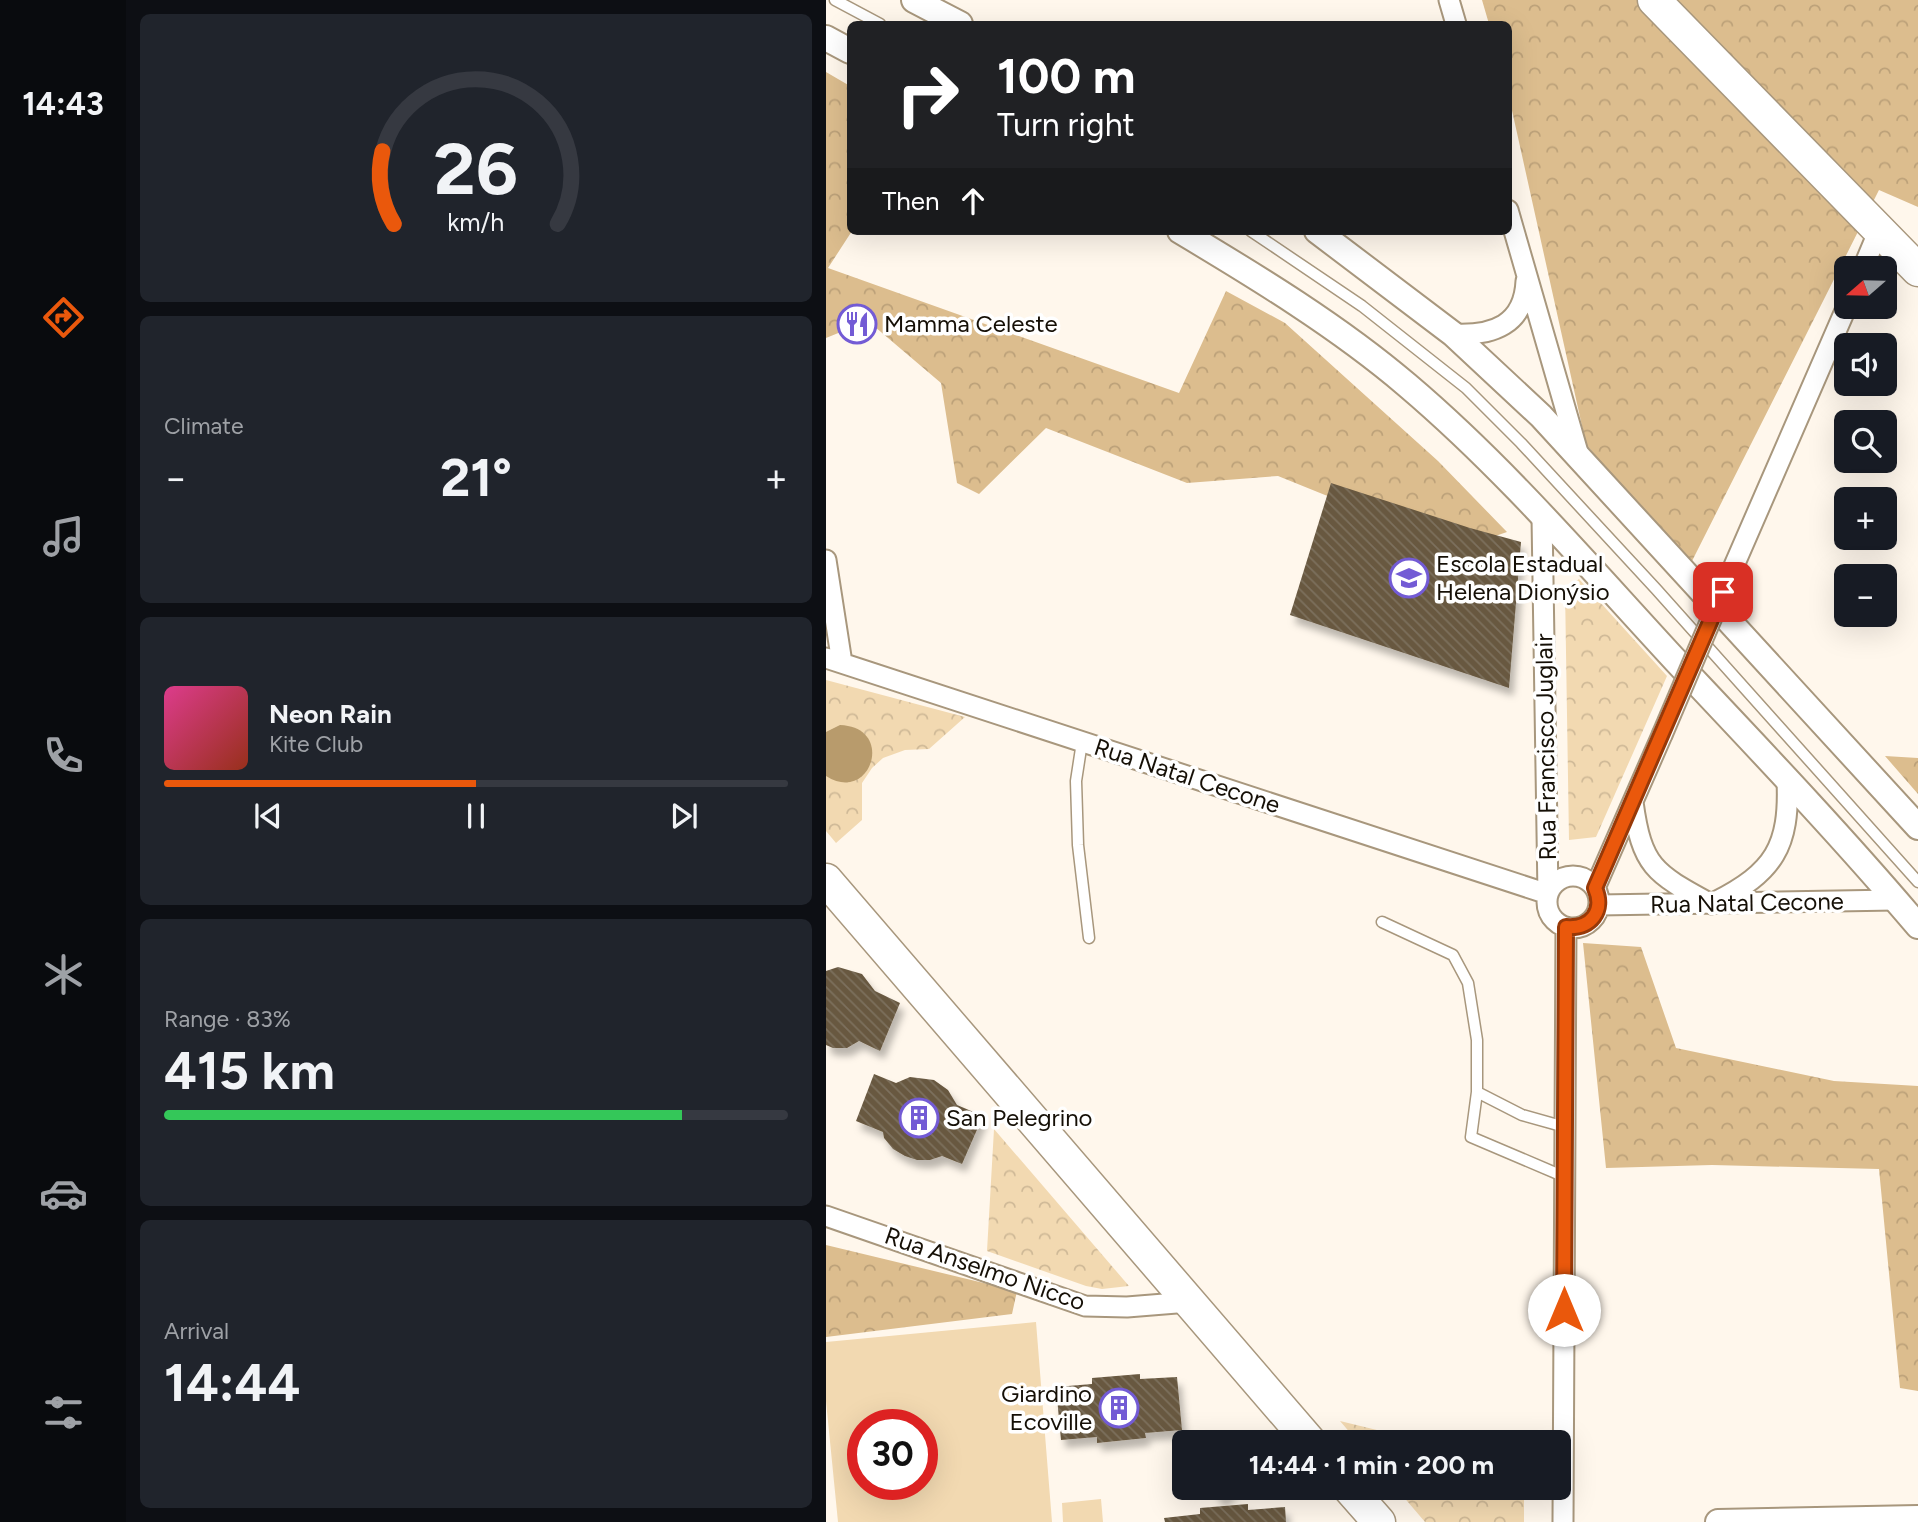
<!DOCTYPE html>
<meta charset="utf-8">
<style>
body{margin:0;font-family:Figtree,sans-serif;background:#20242c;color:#f1f3f6;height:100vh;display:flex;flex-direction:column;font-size:26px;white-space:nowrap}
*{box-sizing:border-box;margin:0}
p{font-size:23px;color:#9ea1a6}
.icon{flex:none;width:38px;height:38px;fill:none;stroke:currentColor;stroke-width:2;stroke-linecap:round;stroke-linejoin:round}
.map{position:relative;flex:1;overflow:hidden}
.side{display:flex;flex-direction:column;gap:14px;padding:14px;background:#0d0f14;width:700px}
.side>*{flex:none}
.guide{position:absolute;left:21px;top:21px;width:665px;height:214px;border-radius:10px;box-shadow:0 7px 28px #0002;background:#202124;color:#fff;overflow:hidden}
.needle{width:46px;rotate:250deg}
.buttons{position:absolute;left:1008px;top:256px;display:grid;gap:14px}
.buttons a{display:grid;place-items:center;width:63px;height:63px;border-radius:10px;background:#171b24;box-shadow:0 7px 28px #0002;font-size:35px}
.speed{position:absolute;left:21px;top:1409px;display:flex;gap:14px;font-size:35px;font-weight:700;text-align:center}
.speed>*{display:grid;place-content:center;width:91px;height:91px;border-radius:50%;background:#171b24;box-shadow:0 7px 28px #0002;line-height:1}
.speed .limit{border:10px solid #d22;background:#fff;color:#111}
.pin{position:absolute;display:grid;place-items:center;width:60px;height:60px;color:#fff;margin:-30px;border-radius:14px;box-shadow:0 4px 10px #0006}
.me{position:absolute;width:77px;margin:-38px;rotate:0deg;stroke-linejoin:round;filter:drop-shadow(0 0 5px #0008)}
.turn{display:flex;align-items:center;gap:24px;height:147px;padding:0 35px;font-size:32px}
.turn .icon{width:91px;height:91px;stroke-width:2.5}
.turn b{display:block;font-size:49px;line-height:60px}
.then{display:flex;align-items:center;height:66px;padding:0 35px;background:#0003;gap:14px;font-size:26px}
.big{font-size:52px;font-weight:700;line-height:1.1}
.side .widget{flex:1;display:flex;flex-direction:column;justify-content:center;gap:10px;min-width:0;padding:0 24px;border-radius:10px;background:#20242c}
.side .dial{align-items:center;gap:0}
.dial svg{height:182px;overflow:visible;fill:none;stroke:#363941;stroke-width:7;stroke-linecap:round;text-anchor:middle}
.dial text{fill:#f1f3f6;stroke:none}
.song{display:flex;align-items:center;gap:21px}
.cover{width:84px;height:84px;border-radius:10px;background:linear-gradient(135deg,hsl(330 70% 55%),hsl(10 70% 35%))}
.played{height:7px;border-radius:4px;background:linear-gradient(90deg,#ea580c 50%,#363941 50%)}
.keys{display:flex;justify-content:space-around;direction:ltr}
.heat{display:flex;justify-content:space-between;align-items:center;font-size:38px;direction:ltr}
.charge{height:10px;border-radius:5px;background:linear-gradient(90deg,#34c759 83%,#363941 0)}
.trip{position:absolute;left:346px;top:1430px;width:399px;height:70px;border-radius:10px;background:#171b24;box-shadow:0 7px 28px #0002;font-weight:700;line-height:70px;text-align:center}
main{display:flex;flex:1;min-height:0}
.dock{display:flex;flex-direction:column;width:126px;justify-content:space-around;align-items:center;background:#090b0e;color:#9ea1a6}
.dock .icon{width:49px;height:49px}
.dock .current{color:#ea580c}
.dock b{font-size:32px;color:#f1f3f6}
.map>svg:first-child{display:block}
.green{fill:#f2d9b1;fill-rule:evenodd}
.forest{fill:url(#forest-crowns)}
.park{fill:url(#park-crowns)}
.water{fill:#b89b6c}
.building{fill:url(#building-back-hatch);filter:url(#shadow)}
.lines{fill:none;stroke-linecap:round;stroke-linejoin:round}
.service-casing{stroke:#a8977d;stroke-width:13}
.minor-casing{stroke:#a8977d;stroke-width:23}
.tertiary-casing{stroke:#a8977d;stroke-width:28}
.primary-casing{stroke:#a8977d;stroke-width:35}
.service{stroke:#fff;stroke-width:10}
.minor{stroke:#fff;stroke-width:19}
.tertiary{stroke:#fff;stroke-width:24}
.primary{stroke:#fff;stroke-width:32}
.minor-bridge-casing{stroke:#a8977d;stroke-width:23;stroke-linecap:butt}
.minor-bridge{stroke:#fff;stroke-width:19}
.route-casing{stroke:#983908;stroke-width:18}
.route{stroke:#ea580c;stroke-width:12}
.labels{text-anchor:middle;stroke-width:7;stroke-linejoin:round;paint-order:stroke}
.poi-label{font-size:24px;fill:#150f06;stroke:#fff;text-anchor:start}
.street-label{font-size:24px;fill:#150f06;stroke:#fff}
</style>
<main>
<nav class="dock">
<b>14:43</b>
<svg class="icon current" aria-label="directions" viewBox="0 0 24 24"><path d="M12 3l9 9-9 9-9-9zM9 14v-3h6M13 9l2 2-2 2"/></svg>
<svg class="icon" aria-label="music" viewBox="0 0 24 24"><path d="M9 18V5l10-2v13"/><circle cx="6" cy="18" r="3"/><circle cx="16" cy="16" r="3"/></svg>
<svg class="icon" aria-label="phone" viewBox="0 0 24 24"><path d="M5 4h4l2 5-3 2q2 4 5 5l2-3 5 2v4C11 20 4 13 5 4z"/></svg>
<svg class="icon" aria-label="climate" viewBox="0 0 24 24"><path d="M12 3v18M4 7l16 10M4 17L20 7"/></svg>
<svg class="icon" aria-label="car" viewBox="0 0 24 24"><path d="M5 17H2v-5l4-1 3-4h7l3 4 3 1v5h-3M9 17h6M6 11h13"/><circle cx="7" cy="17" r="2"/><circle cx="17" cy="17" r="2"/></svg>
<svg class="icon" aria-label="filters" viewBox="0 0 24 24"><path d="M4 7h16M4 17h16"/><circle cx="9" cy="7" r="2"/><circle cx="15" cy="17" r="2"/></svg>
</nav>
<section class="side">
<div class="widget dial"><svg viewBox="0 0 100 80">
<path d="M14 69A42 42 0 1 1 86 69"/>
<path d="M14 69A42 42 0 0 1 9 37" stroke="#ea580c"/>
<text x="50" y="56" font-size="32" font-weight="700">26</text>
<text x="50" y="72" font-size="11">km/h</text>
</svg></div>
<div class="widget"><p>Climate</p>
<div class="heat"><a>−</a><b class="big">21°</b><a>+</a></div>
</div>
<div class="widget">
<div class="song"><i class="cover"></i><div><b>Neon Rain</b><p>Kite Club</p></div></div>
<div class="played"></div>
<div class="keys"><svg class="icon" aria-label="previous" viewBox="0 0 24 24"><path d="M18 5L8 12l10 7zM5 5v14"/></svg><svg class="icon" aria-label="pause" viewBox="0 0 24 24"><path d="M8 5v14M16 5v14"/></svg><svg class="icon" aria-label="next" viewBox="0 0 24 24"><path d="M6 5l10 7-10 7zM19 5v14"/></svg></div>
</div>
<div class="widget"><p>Range · 83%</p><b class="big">415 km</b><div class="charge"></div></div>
<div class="widget"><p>Arrival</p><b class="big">14:44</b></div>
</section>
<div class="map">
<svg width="1092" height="1522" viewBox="0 0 1092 1522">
<defs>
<pattern id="forest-crowns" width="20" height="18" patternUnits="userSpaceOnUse" patternTransform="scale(1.75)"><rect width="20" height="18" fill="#dcbd8e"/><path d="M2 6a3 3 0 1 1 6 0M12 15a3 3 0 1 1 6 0" fill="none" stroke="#bca179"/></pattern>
<pattern id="park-crowns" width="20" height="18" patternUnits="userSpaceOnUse" patternTransform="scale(1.75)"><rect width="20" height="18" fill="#f2d9b1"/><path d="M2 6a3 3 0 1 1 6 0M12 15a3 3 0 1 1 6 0" fill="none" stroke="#cfb997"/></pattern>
<pattern id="building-back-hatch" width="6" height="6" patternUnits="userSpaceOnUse" patternTransform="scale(1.75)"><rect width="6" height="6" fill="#685840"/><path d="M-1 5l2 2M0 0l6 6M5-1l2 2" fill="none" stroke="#7c705d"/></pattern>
<filter id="shadow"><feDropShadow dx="4.5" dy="8" stdDeviation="3.5" flood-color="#0004"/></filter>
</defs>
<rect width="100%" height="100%" fill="#fff7ec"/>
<!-- green -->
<path class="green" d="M 210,1322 L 226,1522 L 12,1522 L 0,1401 L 0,1342 ZM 37,1424 L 96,1424 L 96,1484 L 37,1484 Z
M 275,1499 L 277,1522 L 237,1522 L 236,1503 Z"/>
<!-- forest -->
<path class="forest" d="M 656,0 L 1092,0 L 1092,207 L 1053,190 L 862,569 L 760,444 L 683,97 L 682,24 L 663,24 Z
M 0,72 L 24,86 L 26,231 L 2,268 L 353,393 L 400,291 L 459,323 L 612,461 L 681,532 L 643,545 L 499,495 L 452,476 L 361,483 L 220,428 L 153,494 L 131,483 L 115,383 L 42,321 L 0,338 Z
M 1059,756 L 1092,758 L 1092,794 Z
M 757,943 L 815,947 L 850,1048 L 1008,1081 L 1092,1086 L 1092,1391 L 1074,1388 L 1053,1169 L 886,1165 L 780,1168 Z
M 0,1245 L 191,1291 L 186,1314 L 0,1337 Z"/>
<!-- park -->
<path class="park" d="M 753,579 L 841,676 L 770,837 L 743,840 L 739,589 Z
M 0,680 L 139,717 L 103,749 L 79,750 L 57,758 L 46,768 L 36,783 L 36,820 L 10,843 L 0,831 Z
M 168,1129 L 303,1286 L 276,1289 L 260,1286 L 161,1251 Z
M 514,1421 L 600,1442 L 532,1442 Z
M 570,1488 L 698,1488 L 698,1522 L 599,1522 Z"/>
<!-- water -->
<path class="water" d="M 14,725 C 70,727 45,805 0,776 L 0,732 Z"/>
<!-- building -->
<path class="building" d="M 505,483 L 644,528 L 695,542 L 683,688 L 464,615 Z
M 12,967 L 36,974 L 49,991 L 74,1003 L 54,1051 L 33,1041 L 21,1048 L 7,1048 L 0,1045 L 0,971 Z
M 48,1074 L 70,1083 L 84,1077 L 108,1080 L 122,1090 L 131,1105 L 157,1116 L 136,1164 L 116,1156 L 104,1160 L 91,1160 L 79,1156 L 67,1149 L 58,1138 L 57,1132 L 30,1121 Z
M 314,1374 L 314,1379 L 351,1377 L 356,1430 L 319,1433 L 320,1438 L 271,1443 L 271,1437 L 235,1440 L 230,1387 L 266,1384 L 266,1378 Z
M 385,1488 L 410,1488 L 395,1499 Z
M 422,1504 L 422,1510 L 459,1507 L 460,1522 L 339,1522 L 338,1518 L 374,1514 L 374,1508 Z"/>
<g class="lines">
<defs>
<path id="service" d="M 9,0 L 54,24
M 425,231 L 536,306 L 640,388 L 695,443 L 830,589 L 1092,882
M 256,742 L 250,781 L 252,845 L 263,938
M 556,922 L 627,955 L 642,983 L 651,1040 L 651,1092 L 645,1137 L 739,1177
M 651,1092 L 696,1115 L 739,1127"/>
<path id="minor" d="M 623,0 L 630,24
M 682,210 L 753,456
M 1037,268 L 1053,230
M 627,334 C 667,336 698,325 700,281
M 0,560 L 16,663
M 907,568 L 1021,306
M 0,658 L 722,894 L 716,517
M 807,802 C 816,867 828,873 885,904
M721 902a26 26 0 1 1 52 0a26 26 0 1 1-52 0Z
M 769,888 L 836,735
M 889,902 C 948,872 964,847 961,780
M 773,905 L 1069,900
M 0,1216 L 259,1306 L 301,1307 L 363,1302
M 737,1522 L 740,927"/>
<path id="tertiary" d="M 88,0 L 134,24
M 0,38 L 24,51
M 354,231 C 431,277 513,327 581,385 C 679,468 763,567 850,661 C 932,748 1015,835 1092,926
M 491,231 L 627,334 L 715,416 L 1092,827
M 892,1522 L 1092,1518"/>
<path id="primary" d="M 828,0 L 1092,270
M 0,880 L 484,1442
M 523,1488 L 553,1522"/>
</defs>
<!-- service casing -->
<use href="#service" class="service-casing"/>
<!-- minor casing -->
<use href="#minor" class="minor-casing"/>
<!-- tertiary casing -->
<use href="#tertiary" class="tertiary-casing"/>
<!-- primary casing -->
<use href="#primary" class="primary-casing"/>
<!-- service -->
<use href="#service" class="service"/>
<!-- minor -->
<use href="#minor" class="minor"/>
<!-- tertiary -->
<use href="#tertiary" class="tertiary"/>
<!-- primary -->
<use href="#primary" class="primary"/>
<defs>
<path id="minor-bridge" d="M 836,735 L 907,568"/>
</defs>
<!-- minor-bridge casing -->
<use href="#minor-bridge" class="minor-bridge-casing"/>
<!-- minor-bridge -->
<use href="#minor-bridge" class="minor-bridge"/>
</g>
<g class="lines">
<defs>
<path id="route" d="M 738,1310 L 740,927 C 765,929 779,911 769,888 L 897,592"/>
</defs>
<!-- route casing -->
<use href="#route" class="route-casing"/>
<!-- route -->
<use href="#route" class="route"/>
</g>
<!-- icons -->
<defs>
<symbol id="restaurant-ring" viewBox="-11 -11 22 22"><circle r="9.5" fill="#fff" stroke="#735bd5" stroke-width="1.5"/><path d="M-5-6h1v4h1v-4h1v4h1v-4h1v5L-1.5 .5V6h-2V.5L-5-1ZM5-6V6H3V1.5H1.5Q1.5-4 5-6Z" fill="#735bd5"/></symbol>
<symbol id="school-ring" viewBox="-11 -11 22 22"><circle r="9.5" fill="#fff" stroke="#735bd5" stroke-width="1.5"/><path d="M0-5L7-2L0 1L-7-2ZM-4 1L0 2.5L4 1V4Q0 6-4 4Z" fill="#735bd5"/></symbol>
<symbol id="building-ring" viewBox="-11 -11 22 22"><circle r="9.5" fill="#fff" stroke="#735bd5" stroke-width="1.5"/><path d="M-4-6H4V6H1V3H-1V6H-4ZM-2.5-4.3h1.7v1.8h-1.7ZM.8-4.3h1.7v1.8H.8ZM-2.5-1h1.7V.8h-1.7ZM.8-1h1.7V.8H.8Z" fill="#735bd5"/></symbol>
</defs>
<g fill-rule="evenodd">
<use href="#restaurant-ring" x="9" y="302" width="44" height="44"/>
<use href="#school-ring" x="561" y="556" width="44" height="44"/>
<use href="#building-ring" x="71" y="1096" width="44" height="44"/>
<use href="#building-ring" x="271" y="1386" width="44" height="44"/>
</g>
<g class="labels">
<!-- poi labels -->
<g class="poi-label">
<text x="58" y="332">Mamma Celeste</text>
<text x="610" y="572">Escola Estadual<tspan x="610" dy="28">Helena Dionýsio</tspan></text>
<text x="120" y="1126">San Pelegrino</text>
<text x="266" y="1402" text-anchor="end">Giardino<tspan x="266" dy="28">Ecoville</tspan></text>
</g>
<!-- street labels -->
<g class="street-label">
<text transform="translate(720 747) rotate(-91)" y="8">Rua Francisco Juglair</text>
<text transform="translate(361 776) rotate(18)" y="8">Rua Natal Cecone</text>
<text transform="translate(921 903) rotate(-1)" y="8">Rua Natal Cecone</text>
<text transform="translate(159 1269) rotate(19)" y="8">Rua Anselmo Nicco</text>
</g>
</g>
</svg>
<div class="buttons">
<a><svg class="needle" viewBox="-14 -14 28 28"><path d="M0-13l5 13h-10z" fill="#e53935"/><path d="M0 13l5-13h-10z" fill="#9ea1a6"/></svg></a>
<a><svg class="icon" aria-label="sound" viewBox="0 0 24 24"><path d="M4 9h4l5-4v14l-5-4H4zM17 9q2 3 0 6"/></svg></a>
<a><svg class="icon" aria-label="search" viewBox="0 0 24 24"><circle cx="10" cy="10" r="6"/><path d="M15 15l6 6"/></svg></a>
<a>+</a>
<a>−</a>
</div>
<div class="speed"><div class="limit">30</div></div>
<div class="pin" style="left:897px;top:592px;background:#d93025"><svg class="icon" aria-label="arrive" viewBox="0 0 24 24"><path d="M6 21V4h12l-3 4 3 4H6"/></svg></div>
<svg class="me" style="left:738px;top:1310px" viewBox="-20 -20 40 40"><circle r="19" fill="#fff"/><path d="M0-13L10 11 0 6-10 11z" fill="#ea580c"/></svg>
<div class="trip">14:44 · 1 min · 200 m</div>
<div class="guide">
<div class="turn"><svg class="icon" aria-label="right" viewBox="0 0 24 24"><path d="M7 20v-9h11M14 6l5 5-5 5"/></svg><div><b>100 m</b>Turn right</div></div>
<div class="then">Then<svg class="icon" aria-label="ahead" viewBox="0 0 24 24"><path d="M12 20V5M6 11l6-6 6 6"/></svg></div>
</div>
</div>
</main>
